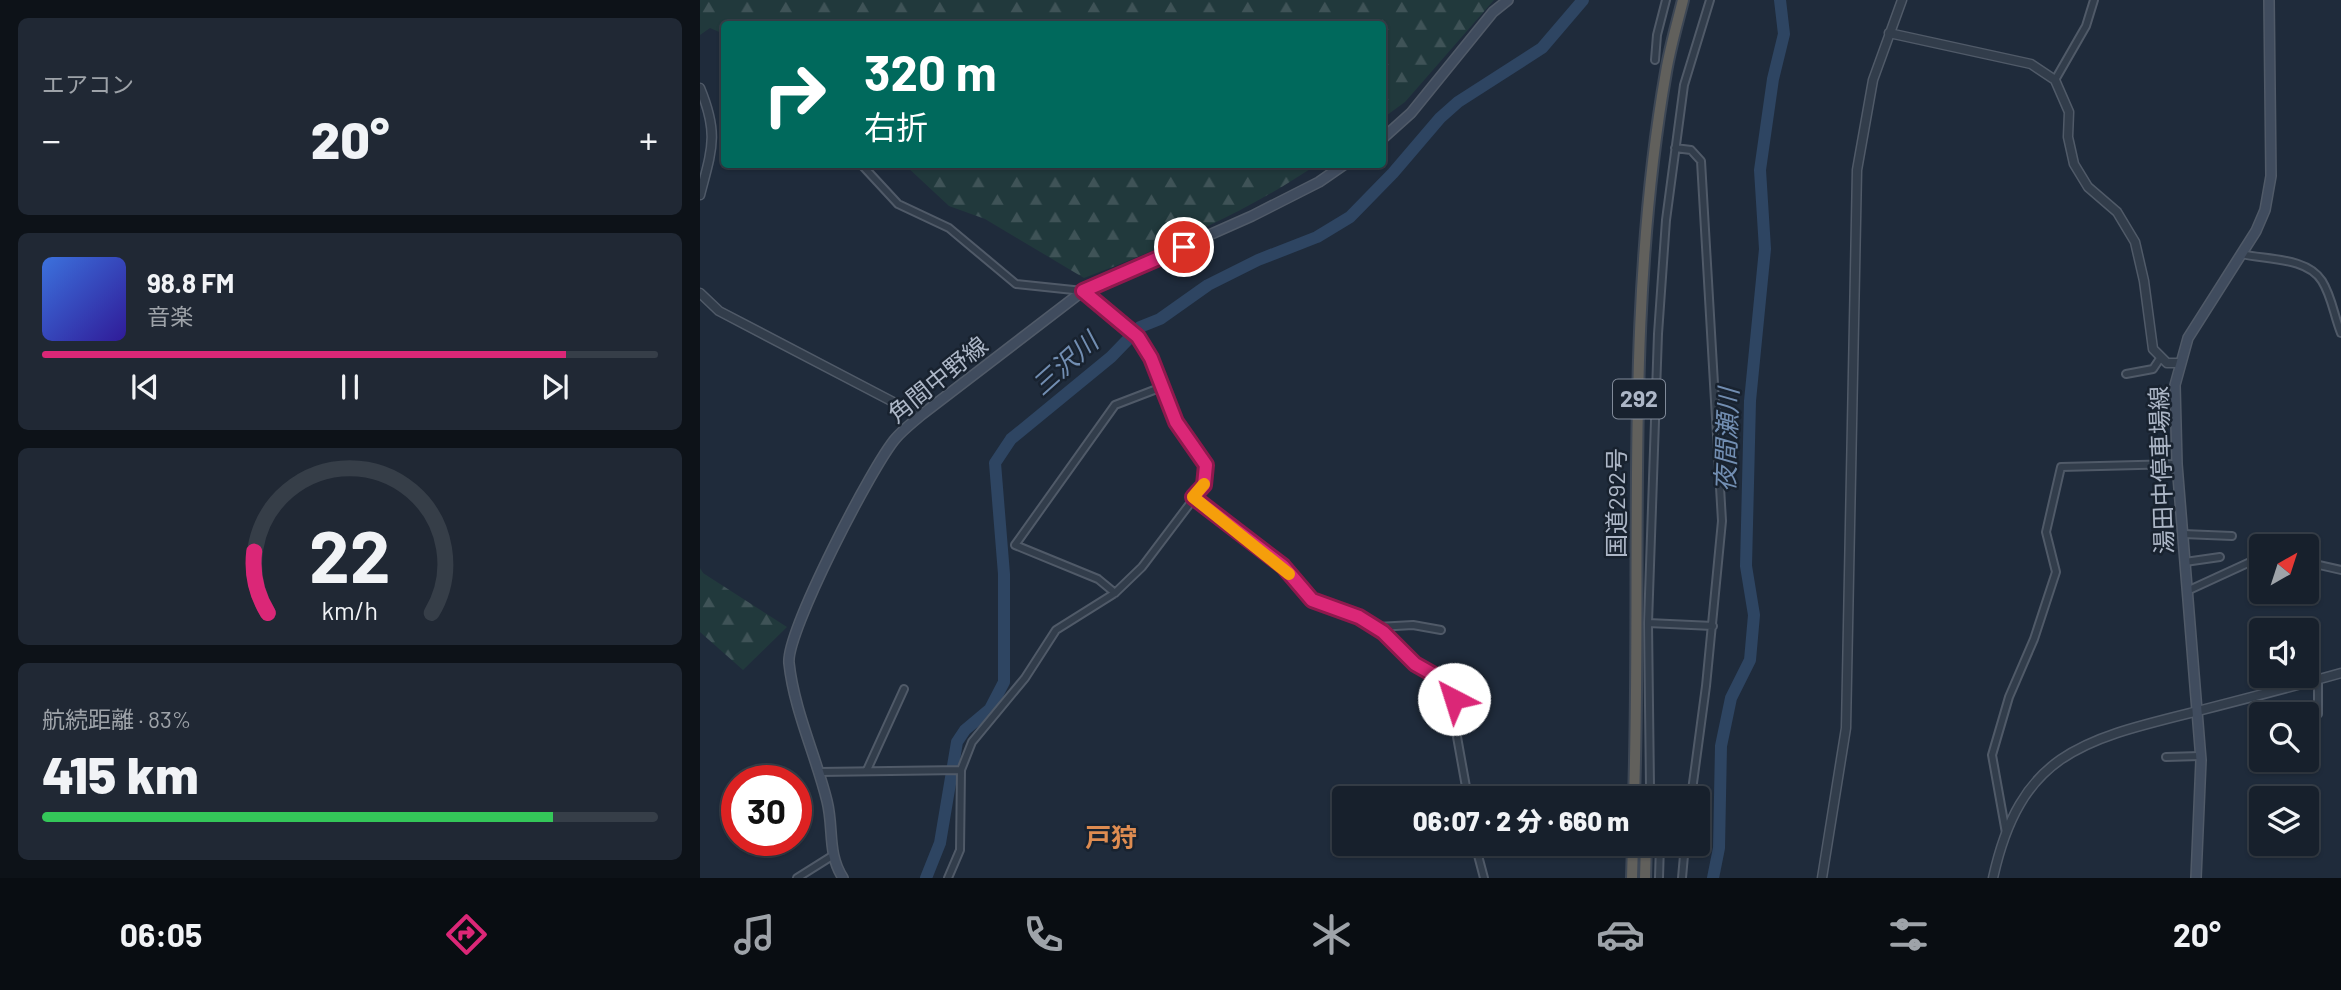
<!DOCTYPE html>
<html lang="ja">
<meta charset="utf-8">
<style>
body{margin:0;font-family:Barlow,"Noto Sans JP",sans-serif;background:#202834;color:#f1f3f6;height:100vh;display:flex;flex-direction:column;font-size:26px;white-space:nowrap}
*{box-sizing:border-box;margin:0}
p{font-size:23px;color:#9ea3a9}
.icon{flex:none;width:38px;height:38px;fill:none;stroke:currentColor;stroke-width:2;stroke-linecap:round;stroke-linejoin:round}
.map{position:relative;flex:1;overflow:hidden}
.details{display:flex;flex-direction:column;gap:18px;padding:18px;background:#0d1218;width:700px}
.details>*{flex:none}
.top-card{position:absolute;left:21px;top:21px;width:665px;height:147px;border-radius:7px;box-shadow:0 2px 5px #0004,0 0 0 2px #363e48;background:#00695c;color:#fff;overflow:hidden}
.needle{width:46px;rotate:39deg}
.buttons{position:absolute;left:1549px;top:534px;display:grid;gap:14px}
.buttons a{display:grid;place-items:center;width:70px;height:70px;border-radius:7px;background:#17202c;box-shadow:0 2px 5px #0004,0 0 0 2px #363e48;font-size:35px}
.speed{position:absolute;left:21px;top:765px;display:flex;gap:14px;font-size:35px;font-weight:700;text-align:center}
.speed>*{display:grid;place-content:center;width:91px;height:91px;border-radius:50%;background:#17202c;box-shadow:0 2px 5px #0004,0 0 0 2px #363e48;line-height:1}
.speed .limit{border:10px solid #d22;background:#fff;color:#111}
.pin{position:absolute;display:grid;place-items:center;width:60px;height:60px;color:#fff;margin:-30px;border:4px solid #fff;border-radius:50%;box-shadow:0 2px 7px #0007}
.me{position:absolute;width:77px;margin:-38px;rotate:320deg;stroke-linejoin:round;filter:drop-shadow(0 0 5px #0008)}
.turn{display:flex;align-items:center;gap:24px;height:147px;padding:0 28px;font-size:32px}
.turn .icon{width:91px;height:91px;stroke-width:2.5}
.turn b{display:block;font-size:49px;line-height:60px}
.big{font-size:52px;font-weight:800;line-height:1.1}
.details .widget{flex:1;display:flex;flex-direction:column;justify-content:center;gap:10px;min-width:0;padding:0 24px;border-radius:10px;background:#202834}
.details .dial{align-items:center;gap:0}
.dial svg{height:182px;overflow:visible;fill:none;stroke:#363e48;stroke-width:7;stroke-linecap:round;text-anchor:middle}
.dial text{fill:#f1f3f6;stroke:none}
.song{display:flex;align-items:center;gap:21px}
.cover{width:84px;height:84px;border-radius:10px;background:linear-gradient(135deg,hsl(220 70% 55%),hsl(250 70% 35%))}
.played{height:7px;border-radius:4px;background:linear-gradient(90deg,#db2777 85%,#363e48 85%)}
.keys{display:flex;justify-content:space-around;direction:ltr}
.heat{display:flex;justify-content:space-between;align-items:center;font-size:38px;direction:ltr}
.charge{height:10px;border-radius:5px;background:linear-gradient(90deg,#34c759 83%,#363e48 0)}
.trip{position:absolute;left:632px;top:786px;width:378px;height:70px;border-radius:7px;background:#17202c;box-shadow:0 2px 5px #0004,0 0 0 2px #363e48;font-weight:800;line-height:70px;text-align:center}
.menu{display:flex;height:112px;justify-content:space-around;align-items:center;background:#090d12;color:#9ea3a9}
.menu .icon{width:49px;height:49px}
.menu .current{color:#db2777}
.menu b{font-size:32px;color:#f1f3f6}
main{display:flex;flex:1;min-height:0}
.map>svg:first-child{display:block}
.forest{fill:url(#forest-firs)}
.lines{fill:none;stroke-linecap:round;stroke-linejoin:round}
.river{stroke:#2e4562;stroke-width:12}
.minor-casing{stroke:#505a68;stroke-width:10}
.tertiary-casing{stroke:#505a68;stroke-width:11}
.secondary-casing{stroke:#505a68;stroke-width:12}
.trunk-casing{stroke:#3d4755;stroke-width:14}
.minor{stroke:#323d4b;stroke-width:6}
.tertiary{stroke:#323d4b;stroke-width:8}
.secondary{stroke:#404c5e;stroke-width:9}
.trunk{stroke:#61605c;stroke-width:10}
.route-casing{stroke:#8e194d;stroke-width:18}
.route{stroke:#db2777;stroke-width:12}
.slow{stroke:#f59e0b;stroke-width:12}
.labels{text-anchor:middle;stroke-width:5;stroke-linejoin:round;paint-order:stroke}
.shield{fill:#18222f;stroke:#808a99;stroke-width:2}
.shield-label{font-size:23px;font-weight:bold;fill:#adb7c7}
.street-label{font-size:24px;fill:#adb7c7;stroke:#18222f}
.water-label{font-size:26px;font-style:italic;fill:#728eb2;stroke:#18222f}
.neighbourhood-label{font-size:26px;font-weight:bold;fill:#de8c51;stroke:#18222f}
</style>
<main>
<section class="details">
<div class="widget"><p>エアコン</p>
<div class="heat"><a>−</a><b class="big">20°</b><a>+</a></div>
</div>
<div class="widget">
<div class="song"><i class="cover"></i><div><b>98.8 FM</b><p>音楽</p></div></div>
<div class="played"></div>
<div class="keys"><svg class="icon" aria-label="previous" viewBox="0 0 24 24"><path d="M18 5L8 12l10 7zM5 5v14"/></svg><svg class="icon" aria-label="pause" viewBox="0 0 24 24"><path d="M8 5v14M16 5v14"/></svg><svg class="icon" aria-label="next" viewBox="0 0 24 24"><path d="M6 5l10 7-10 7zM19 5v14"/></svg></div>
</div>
<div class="widget dial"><svg viewBox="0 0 100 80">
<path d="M14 69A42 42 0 1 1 86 69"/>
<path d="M14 69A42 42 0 0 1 8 42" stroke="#db2777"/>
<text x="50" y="56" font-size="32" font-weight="700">22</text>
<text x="50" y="72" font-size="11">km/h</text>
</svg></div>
<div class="widget"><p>航続距離 · 83%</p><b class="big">415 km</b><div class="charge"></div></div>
</section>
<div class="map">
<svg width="1641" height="878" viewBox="0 0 1641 878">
<defs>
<pattern id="forest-firs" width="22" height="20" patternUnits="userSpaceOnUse" patternTransform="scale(1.75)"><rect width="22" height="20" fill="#21393c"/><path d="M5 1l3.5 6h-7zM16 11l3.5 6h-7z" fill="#3f5357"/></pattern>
</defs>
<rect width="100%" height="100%" fill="#1f2b3b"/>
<!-- forest -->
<path class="forest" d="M 0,0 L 794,0 L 705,102 L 683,118 L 682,24 L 24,24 L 24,34 L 10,28 L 0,35 Z
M 205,165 L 205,164 L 616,165 C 544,214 465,247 384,278 L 285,219 L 249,206 Z
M 0,568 L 3,573 L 87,627 L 43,670 L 0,632 Z"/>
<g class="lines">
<!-- river -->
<path class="river" d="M 226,878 L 240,843 L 257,742 L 265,730 L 290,709 L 304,682 L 304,574 L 295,463 L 311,439 L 411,357 L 440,327 L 460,319 L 508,285 L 558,260 L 617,237 L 650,217 L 693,173 L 740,118 L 758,102 L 842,48 L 883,0
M 1013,878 L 1019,848 L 1021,746 L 1031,698 L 1050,660 L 1054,615 L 1046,566 L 1050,401 L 1065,249 L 1060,170 L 1073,79 L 1084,34 L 1080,0"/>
<defs>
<path id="minor" d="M 955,60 L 957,35 L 966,0
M 1355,80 L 1386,26 L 1394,0
M 975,148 L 991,150 L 1001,161 L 1022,521 L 1006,686 L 991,798
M 161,164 L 198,204 L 249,228 L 316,284 L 383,291 L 438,337 L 451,358 L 476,422 L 507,471 L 504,485 L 442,567 L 415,593 L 356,630 L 325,678 L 272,742 L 261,770 L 260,850 L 248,878
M 1541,254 C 1567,260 1607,257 1622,281 C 1632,297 1634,316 1641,333
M 1426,374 L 1453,369 L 1461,357
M 493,497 L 583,566 L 612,600 L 669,621 L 715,664 L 745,681 L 754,699 L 754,720 L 768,798
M 1483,534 L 1532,536
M 1485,562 L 1520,557
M 1606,562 L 1641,570
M 1487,591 L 1561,557
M 415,593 L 398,579 L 315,545 L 415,405 L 462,387
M 948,623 L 1013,626
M 677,627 L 713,625 L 741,630
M 1618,714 L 1618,679
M 1466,757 L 1500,756
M 167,770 L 204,689
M 119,772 L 261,770
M 954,798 L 950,787 L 948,623 L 958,334 L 966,220 L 984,85 L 1010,0
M 1306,833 L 1292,755 L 1309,697 L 1334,639 L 1356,572 L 1346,532 L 1361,467 L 1477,464
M 775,844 L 784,878
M 97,878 L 132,856
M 959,878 L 960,844
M 982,878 L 985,844"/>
<path id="tertiary" d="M 1189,33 L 1331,64 L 1355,80 L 1369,112 L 1368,137 L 1374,164 L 1388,187 L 1417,212 L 1435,242 L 1444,281 L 1453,349 L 1467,363 L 1479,363
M 0,88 C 19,134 12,149 0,195
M 0,293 L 19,311 L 220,416
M 1122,878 L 1146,728 L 1157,170 L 1173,80 L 1202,0
M 1293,878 C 1320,755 1381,740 1490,713 C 1541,700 1591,687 1641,673"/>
<path id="secondary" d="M 682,139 L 711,113 L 793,12 L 808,0
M 143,878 C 127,853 134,829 127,801 C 116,756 94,710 89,663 C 86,632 173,464 196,438 C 203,430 212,423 220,416 L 383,291 L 552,216 L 619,182 L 645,164
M 1496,878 L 1501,760 L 1477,464 L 1475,385 L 1488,338 L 1556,231 L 1565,210 L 1571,176 L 1569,0"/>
<path id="trunk" d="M 934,798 C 942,557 924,311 966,72 C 970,48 977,24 983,0
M 932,878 L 933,844
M 945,878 L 946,844"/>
</defs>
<!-- minor casing -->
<use href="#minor" class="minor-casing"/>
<!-- tertiary casing -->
<use href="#tertiary" class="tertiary-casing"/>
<!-- secondary casing -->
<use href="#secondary" class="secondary-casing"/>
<!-- trunk casing -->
<use href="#trunk" class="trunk-casing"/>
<!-- minor -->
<use href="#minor" class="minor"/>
<!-- tertiary -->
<use href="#tertiary" class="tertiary"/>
<!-- secondary -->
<use href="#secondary" class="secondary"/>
<!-- trunk -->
<use href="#trunk" class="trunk"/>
</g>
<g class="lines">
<defs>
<path id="route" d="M 484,247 L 383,291 L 438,337 L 451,358 L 476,422 L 506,465 L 504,485 L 493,497 L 583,566 L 612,600 L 659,617 L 683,632 L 715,664 L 745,681 L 754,699"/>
</defs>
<!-- route casing -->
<use href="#route" class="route-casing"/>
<!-- route -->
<use href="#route" class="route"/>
<!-- slow -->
<path class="slow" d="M 504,484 L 493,497 L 589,574"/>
</g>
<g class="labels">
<!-- shield labels -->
<rect class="shield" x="913" y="379.5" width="52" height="39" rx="5"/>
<g class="shield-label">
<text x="939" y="407">292</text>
</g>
<!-- street labels -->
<g class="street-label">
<text transform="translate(238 380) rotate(-39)" y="8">角間中野線</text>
<text transform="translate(1462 470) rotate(-92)" y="8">湯田中停車場線</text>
<text transform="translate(917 503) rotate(-90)" y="8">国道292号</text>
</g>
<!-- water labels -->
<g class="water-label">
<text transform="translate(365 364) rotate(-42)" y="9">三沢川</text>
<text transform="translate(1027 440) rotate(-88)" y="9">夜間瀬川</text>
</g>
<!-- neighbourhood labels -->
<g class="neighbourhood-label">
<text x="411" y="847">戸狩</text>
</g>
</g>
</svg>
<div class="buttons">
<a><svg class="needle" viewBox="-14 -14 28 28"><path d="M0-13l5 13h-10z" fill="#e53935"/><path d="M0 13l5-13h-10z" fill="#9ea3a9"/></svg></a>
<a><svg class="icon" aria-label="sound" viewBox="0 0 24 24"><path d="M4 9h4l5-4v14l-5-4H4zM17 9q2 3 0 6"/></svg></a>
<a><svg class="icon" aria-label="search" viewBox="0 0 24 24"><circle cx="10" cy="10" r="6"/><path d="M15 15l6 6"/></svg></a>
<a><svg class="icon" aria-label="layers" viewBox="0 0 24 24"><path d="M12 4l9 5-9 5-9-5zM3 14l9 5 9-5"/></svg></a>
</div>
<div class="speed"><div class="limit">30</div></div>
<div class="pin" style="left:484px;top:247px;background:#d93025"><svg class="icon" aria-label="arrive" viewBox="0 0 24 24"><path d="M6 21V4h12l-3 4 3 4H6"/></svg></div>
<svg class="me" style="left:754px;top:699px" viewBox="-20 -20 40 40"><circle r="19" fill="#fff"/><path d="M0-13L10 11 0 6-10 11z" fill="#db2777"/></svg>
<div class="trip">06:07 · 2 分 · 660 m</div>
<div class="top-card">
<div class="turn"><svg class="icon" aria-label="right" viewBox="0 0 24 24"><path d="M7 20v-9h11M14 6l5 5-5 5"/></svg><div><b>320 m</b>右折</div></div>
</div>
</div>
</main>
<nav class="menu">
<b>06:05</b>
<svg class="icon current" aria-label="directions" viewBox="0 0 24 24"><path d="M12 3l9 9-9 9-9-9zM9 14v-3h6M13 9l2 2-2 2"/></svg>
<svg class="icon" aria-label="music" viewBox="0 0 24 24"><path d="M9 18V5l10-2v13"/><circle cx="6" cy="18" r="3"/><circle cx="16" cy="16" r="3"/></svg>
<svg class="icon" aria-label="phone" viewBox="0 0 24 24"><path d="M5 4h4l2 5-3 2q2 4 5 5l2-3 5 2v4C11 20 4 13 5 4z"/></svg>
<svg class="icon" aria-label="climate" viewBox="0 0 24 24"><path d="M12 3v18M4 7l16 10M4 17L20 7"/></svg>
<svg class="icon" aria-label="car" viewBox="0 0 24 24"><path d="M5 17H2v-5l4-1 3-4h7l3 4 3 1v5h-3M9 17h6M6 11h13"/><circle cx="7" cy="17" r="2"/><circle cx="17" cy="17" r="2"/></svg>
<svg class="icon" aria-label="filters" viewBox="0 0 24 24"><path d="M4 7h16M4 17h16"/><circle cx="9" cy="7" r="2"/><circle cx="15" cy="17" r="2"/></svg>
<b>20°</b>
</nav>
